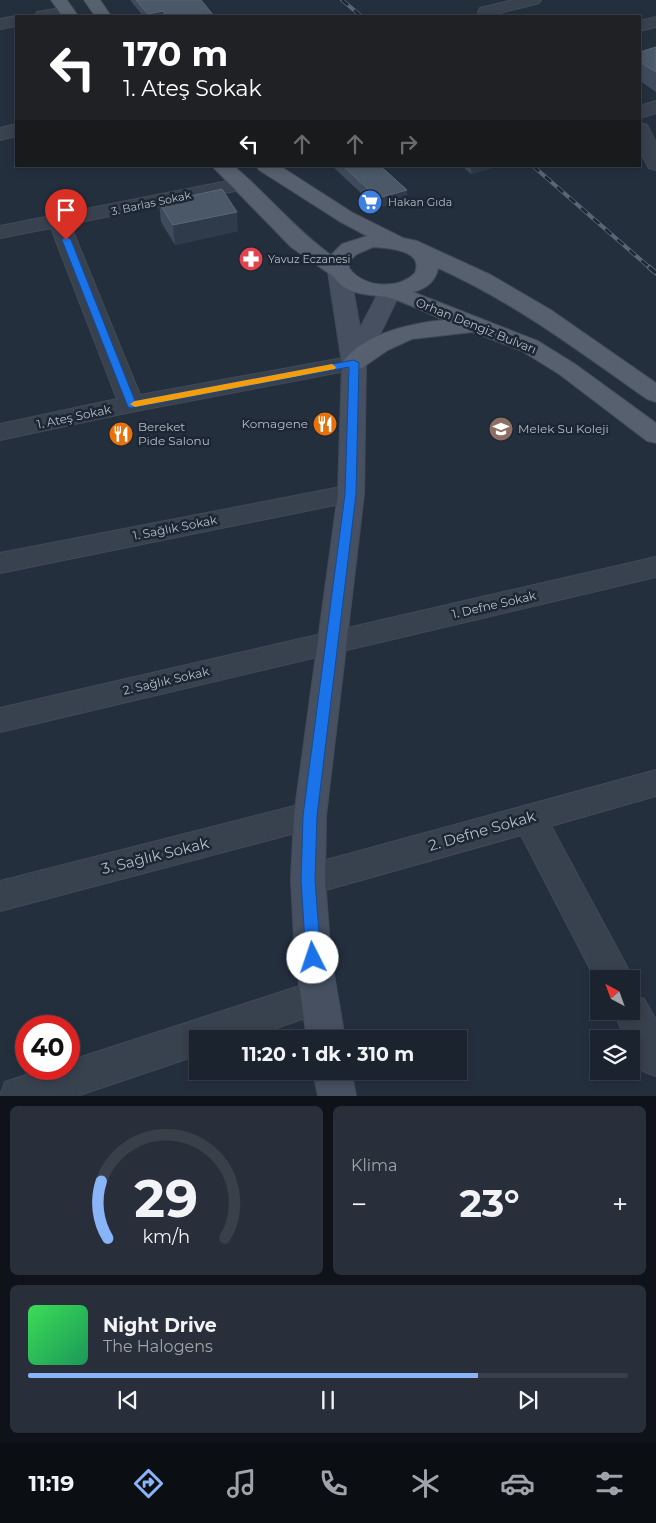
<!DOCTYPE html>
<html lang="tr">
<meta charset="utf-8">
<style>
body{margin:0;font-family:Montserrat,sans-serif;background:#282f3a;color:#f1f3f6;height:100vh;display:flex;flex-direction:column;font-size:19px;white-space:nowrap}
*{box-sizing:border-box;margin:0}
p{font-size:16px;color:#a0a4aa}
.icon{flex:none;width:28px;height:28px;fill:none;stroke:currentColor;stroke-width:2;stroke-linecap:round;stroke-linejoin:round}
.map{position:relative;height:1096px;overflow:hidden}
.drawer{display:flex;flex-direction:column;gap:10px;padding:10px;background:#0f1319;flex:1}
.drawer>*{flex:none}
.guide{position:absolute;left:15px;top:15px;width:626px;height:152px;border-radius:0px;box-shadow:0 2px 8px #0003,0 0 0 1px #39404a;background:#202124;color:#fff;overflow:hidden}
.needle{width:32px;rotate:319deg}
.buttons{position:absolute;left:590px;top:970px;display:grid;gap:10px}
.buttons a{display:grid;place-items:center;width:50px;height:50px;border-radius:0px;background:#1b232e;box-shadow:0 2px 8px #0003,0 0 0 1px #39404a;font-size:25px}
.speed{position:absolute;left:15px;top:1015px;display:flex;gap:10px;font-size:25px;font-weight:700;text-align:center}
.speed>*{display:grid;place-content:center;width:65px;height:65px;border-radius:50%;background:#1b232e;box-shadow:0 2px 8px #0003,0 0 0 1px #39404a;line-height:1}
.speed .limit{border:8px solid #d22;background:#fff;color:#111}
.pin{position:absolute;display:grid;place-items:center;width:42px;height:42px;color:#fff;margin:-51px -21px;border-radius:50% 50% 50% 0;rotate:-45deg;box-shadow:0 0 5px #0007}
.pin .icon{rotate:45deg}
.me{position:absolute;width:55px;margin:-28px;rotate:356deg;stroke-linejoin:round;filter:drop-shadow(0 0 4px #0008)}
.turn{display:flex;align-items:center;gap:18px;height:105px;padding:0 25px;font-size:22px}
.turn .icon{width:65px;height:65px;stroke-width:2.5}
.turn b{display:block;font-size:35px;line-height:42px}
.lanes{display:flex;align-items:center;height:48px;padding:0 25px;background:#0003;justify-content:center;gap:25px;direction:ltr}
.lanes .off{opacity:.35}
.big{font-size:38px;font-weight:700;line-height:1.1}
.drawer .tile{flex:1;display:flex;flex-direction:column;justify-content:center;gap:8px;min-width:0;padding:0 18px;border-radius:8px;background:#282f3a}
.drawer .dial{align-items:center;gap:0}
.dial svg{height:130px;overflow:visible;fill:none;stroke:#39404a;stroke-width:7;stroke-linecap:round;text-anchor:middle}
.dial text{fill:#f1f3f6;stroke:none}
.song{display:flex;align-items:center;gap:15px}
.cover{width:60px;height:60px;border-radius:8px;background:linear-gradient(135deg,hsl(130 70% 55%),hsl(150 70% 35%))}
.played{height:5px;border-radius:2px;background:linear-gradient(90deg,#8ab4f8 75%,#39404a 75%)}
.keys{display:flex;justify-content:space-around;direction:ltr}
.heat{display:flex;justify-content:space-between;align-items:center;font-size:28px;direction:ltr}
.drawer .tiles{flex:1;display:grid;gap:10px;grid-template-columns:1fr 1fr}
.tile:last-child{grid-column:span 2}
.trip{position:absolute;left:189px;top:1030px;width:278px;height:50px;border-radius:0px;background:#1b232e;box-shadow:0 2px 8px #0003,0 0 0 1px #39404a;font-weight:700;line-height:50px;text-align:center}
.tabs{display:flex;height:80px;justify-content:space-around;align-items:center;background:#0b0e12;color:#a0a4aa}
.tabs .icon{width:35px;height:35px}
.tabs .on{color:#8ab4f8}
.tabs b{font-size:22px;color:#f1f3f6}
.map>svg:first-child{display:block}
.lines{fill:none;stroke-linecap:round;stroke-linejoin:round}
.street-casing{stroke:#414a57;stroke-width:2}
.secondary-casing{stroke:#414a57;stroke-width:2}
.primary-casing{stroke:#414a57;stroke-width:2}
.street{fill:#38414e;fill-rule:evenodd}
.secondary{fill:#465061;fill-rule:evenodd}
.primary{fill:#56606e;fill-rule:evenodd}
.rail-far1-casing{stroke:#5a6575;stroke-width:4}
.rail-casing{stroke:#5a6575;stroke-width:5}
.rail-far1{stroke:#1d2633;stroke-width:2.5;stroke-dasharray:8;stroke-linecap:butt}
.rail{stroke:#1d2633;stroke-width:3;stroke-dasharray:10;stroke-linecap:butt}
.wall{fill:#3f4b5c}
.shaded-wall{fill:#2f3b4b}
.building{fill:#4b5868;stroke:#5c6777}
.route{fill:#1a73e8;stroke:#114b97}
.slow{fill:#f59e0b}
.labels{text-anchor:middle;stroke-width:5;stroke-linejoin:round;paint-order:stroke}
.far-poi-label{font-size:11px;fill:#b4bcc9;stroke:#1d2633;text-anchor:start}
.far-street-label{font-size:11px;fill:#b4bcc9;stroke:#1d2633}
.street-label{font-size:12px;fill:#b4bcc9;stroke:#1d2633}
.poi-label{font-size:12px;fill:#b4bcc9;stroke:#1d2633;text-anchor:start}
.near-street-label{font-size:15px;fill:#b4bcc9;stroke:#1d2633}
</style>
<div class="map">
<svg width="656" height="1096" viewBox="0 0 656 1096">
<rect width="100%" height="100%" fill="#242f3e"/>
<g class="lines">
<defs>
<path id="street" d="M 513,0 L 541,0 L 539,3 L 489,16 L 480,16 L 478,12 L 480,8 Z
M 67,7 L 73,8 L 75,12 L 73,16 L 35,16 L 37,12 Z
M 16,16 L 16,26 L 0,29 L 0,19 Z
M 656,17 L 656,27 L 640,31 L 640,21 Z
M 656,101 L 656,113 L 640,118 L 640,106 Z
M 640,123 L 647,125 L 656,143 L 656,170 L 649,168 L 640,150 Z
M 16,124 L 16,136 L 0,140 L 0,128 Z
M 243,178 L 250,180 L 253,184 L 250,188 L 70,224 L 140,395 L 354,356 L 362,358 L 366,363 L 362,368 L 131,412 L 0,440 L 0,424 L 117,399 L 51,228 L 0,238 L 0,226 Z
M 351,485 L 360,488 L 364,494 L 360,500 L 0,573 L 0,553 Z
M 656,557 L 656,577 L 0,732 L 0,708 Z
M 656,770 L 656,796 L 551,826 L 627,967 L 632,979 L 631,981 L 631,979 L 599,979 L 599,986 L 521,835 L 308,895 L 296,891 L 291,880 L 296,869 L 308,865 Z
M 310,802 L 322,806 L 326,816 L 322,826 L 0,911 L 0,881 Z
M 318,980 L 331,985 L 336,997 L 331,1009 L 245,1039 L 198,1039 L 198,1055 L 77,1096 L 0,1096 L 5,1082 L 44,1069 L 69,1069 L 69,1061 Z
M 631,994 L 644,999 L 656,1020 L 656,1076 L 643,1071 L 631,1049 L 631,1039 L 626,1039 L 613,1011 L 631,1011 Z"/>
<path id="secondary" d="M 339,265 L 347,267 L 350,272 L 360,328 L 382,286 L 390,284 L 398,286 L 401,291 L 366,363 L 364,494 L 326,816 L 325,880 L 331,957 L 345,1039 L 307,1039 L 295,957 L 291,880 L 294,816 L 338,494 L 342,363 L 328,272 L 331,267 Z
M 313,1071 L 351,1071 L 356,1096 L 318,1096 Z"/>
<path id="primary" d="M 51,0 L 67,0 L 78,16 L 62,16 Z
M 84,0 L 100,0 L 111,16 L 95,16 Z
M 212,166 L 234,166 C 268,195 295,229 331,255 L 342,244 L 367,236 L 339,221 L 259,170 L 256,166 L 280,166 L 353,213 L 403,238 L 417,241 L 491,275 L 551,310 L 656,383 L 656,402 L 647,399 C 580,352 514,302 438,268 C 436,281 426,289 413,292 L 538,341 L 575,364 L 656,423 L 656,443 L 647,441 L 559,374 L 522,351 L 473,332 L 412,339 L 388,350 L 362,368 L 354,370 L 346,368 L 342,363 C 362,334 411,323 444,320 C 426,313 404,301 386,297 C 367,294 346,295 334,277 L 291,247 ZM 373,247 C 389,248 424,250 415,273 C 398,290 364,288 349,268 L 350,260 L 357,254 Z"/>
</defs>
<!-- street casing -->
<use href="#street" class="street-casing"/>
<!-- secondary casing -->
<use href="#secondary" class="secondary-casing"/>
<!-- primary casing -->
<use href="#primary" class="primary-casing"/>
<!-- street -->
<use href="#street" class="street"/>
<!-- secondary -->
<use href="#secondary" class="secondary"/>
<!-- primary -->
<use href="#primary" class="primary"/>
<defs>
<path id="rail-far1" d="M 342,0 L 361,16
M 533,166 L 650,268"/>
<path id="rail" d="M 649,267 L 656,273"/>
</defs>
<!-- rail-far1 casing -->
<use href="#rail-far1" class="rail-far1-casing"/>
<!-- rail casing -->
<use href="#rail" class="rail-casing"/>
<!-- rail-far1 -->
<use href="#rail-far1" class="rail-far1"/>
<!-- rail -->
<use href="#rail" class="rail"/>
</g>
<!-- wall -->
<path class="wall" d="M 130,0 L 201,0 L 214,16 L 143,16 Z
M 656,47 L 656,92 L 640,81 L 640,52 Z
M 332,166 L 379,166 L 407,190 L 406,200 L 377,208 Z
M 462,166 L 499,166 L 471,174 Z
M 159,203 L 238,231 L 175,245 L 161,222 Z"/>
<!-- shaded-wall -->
<path class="shaded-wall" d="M 163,11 L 163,16 L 148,16 L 148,14 Z
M 471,166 L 499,166 L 471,174 Z
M 407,190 L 406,200 L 377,208 L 378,198 Z
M 237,212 L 238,231 L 175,245 L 173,225 Z"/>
<!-- building -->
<path class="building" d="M 136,0 L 201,0 L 214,16 L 167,16 L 163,11 L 148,14 Z
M 656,47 L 656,72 L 640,62 L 640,52 Z
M 343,166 L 379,166 L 386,171 L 407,190 L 378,198 Z
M 222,189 L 237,212 L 173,225 L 159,203 Z"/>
<!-- route -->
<path class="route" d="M 63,238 L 69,238 L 71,240 L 135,401 L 354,360 L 359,363 L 356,494 L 317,816 L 315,880 L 321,958 L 318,962 L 313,964 L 308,962 L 306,958 L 301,880 L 303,816 L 345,494 L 349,367 L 131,408 L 128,407 L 62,240 Z"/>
<!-- slow -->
<path class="slow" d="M 332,364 L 336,367 L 335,369 L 135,407 L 130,404 L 135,401 Z"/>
<!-- icons -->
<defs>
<symbol id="supermarket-disc" viewBox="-11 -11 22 22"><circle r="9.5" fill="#3f7fe0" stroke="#1d2633"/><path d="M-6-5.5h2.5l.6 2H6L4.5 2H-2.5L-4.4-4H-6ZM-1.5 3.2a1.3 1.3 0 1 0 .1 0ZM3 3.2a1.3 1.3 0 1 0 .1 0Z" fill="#fff"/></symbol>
<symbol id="pharmacy-disc" viewBox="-11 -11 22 22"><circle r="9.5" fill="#e0444e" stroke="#1d2633"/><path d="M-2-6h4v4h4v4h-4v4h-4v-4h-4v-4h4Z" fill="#fff"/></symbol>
<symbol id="restaurant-disc" viewBox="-11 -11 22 22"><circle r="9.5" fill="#e8710a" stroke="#1d2633"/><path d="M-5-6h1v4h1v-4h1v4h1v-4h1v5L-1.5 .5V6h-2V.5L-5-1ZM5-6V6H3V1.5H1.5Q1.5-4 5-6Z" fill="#fff"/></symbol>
<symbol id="school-disc" viewBox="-11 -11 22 22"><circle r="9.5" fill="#8d6e63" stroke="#1d2633"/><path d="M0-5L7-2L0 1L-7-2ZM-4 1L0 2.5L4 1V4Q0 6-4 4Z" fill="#fff"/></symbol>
</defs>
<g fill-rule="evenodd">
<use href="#supermarket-disc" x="356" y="188" width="28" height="28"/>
<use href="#pharmacy-disc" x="237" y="245" width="28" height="28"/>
<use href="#restaurant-disc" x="311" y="410" width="28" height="28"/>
<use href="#school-disc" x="487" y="415" width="28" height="28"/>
<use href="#restaurant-disc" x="107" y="420" width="28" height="28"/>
</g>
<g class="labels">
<!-- far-poi labels -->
<g class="far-poi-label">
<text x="388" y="206">Hakan Gıda</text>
<text x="268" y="263">Yavuz Eczanesi</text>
</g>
<!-- far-street labels -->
<g class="far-street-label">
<text transform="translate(151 203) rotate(-12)" y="4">3. Barlas Sokak</text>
</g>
<!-- street labels -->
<g class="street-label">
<text transform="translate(476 326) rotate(22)" y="4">Orhan Dengiz Bulvarı</text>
<text transform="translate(74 417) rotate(-12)" y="4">1. Ateş Sokak</text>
<text transform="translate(175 528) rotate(-11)" y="4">1. Sağlık Sokak</text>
<text transform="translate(494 605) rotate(-13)" y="4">1. Defne Sokak</text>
<text transform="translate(166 681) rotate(-13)" y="4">2. Sağlık Sokak</text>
</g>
<!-- poi labels -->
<g class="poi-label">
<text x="308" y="428" text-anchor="end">Komagene</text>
<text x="138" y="431">Bereket<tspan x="138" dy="14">Pide Salonu</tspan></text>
<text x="518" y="433">Melek Su Koleji</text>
</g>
<!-- near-street labels -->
<g class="near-street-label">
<text transform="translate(482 831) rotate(-16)" y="5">2. Defne Sokak</text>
<text transform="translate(155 856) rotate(-14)" y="5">3. Sağlık Sokak</text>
</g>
</g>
</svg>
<div class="buttons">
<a><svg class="needle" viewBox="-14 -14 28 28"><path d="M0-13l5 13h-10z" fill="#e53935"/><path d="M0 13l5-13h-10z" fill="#a0a4aa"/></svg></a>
<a><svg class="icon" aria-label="layers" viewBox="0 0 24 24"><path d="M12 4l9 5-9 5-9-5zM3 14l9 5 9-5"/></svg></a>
</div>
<div class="speed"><div class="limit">40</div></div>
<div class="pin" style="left:66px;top:240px;background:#d93025"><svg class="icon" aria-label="arrive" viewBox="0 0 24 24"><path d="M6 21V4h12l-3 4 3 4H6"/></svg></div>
<svg class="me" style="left:313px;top:958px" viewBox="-20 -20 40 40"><circle r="19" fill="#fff"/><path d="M0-13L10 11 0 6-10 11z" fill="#1a73e8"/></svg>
<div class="trip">11:20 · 1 dk · 310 m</div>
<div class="guide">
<div class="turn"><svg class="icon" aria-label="left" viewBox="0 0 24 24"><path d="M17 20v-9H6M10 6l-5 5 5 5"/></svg><div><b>170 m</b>1. Ateş Sokak</div></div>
<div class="lanes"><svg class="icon" aria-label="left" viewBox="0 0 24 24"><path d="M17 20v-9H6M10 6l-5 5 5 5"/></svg><svg class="icon off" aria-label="ahead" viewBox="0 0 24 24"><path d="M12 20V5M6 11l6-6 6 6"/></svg><svg class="icon off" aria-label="ahead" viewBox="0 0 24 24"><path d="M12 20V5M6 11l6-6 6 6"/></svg><svg class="icon off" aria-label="right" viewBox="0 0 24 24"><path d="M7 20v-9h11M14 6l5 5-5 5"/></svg></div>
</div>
</div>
<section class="drawer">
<div class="tiles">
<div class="tile dial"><svg viewBox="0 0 100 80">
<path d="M14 69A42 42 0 1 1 86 69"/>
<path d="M14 69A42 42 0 0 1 10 34" stroke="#8ab4f8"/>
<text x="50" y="56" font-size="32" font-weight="700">29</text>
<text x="50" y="72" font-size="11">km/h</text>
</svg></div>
<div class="tile"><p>Klima</p>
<div class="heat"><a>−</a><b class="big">23°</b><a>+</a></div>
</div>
<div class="tile">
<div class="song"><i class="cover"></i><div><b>Night Drive</b><p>The Halogens</p></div></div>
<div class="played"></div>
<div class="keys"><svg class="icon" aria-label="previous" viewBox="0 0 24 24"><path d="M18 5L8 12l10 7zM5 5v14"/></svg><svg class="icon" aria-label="pause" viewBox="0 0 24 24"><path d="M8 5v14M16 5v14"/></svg><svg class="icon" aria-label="next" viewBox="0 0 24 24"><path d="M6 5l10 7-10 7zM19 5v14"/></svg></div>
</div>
</div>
</section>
<nav class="tabs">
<b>11:19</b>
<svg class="icon on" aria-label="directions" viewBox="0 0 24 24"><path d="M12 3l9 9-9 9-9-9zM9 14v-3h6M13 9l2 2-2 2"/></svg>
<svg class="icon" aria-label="music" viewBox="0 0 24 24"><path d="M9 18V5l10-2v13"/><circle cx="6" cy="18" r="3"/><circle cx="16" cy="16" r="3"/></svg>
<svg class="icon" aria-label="phone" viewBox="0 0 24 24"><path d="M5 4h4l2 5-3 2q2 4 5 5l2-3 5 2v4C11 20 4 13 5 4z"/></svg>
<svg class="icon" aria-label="climate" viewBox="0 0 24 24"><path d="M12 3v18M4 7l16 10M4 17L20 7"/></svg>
<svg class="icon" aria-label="car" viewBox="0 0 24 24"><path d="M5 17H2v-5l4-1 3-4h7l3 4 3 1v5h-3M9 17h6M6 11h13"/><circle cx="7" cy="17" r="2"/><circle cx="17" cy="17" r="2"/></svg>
<svg class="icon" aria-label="filters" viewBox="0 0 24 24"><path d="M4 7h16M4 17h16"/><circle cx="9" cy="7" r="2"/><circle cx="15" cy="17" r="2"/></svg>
</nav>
